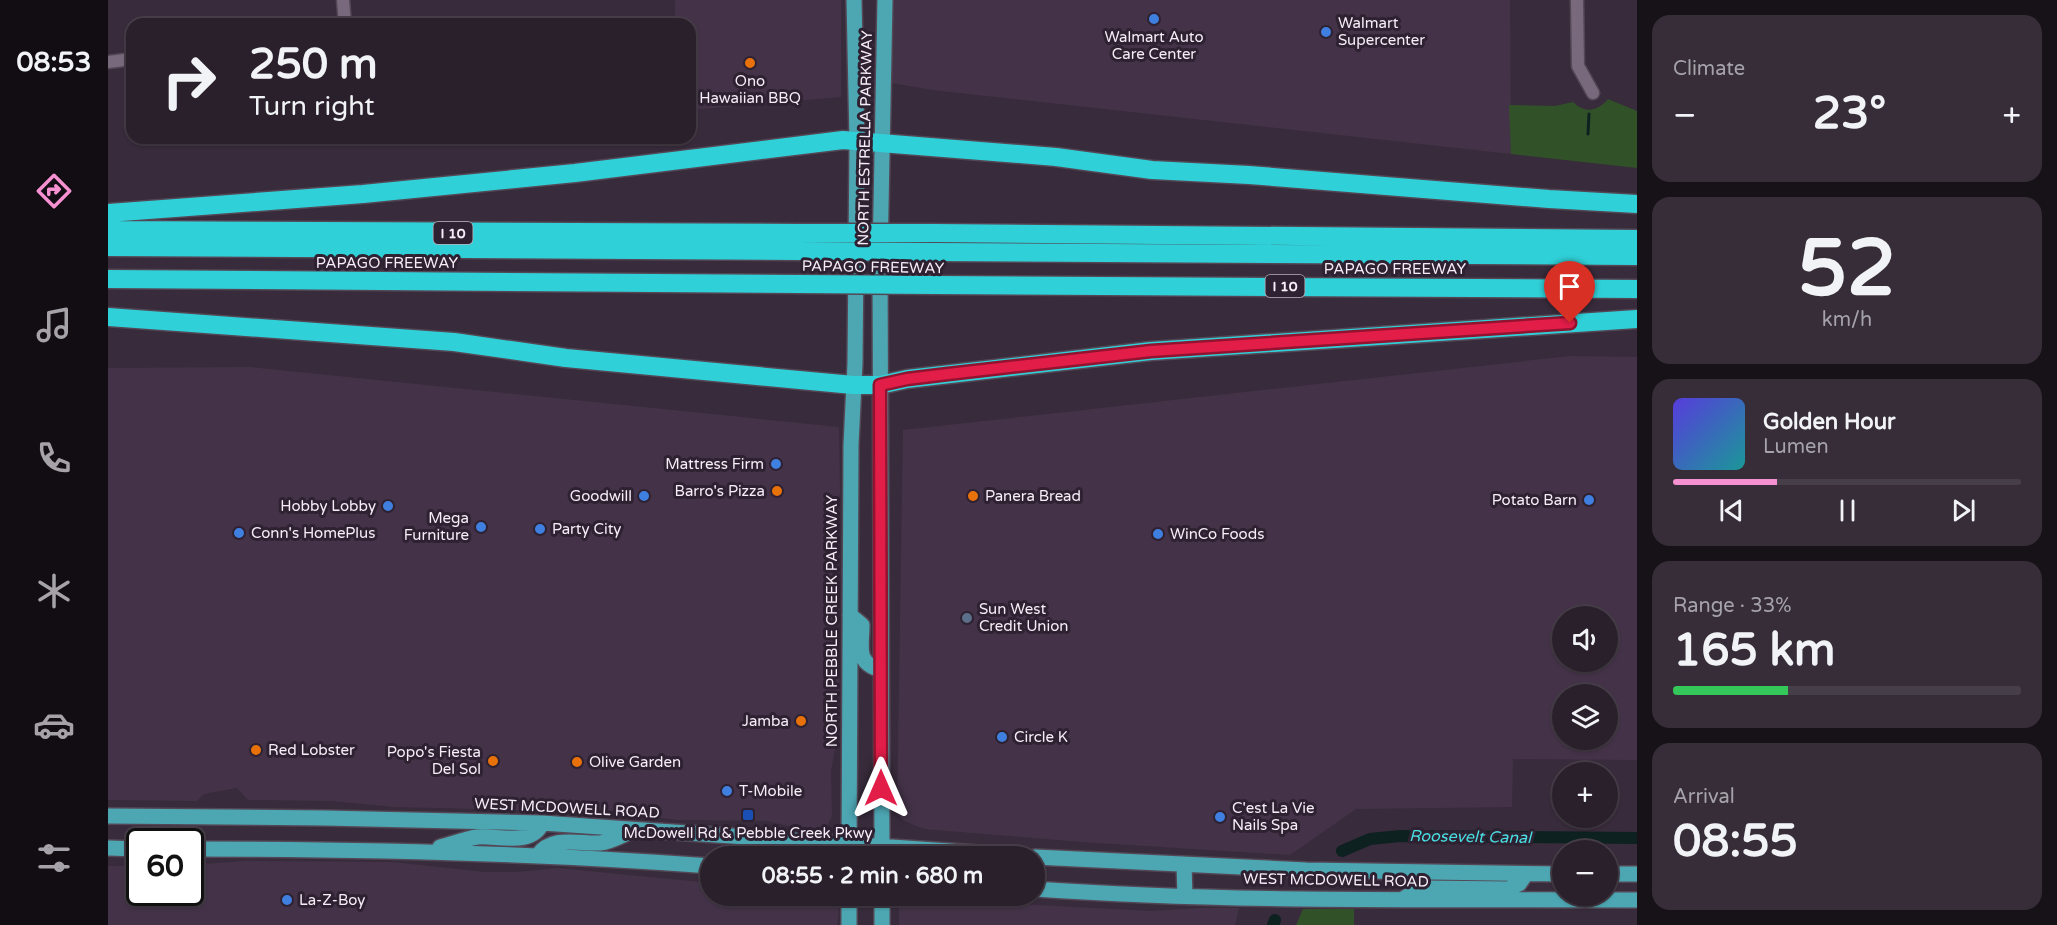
<!DOCTYPE html>
<meta charset="utf-8">
<style>
body{margin:0;font-family:"Varela Round",sans-serif;background:#362d38;color:#f1f3f6;height:100vh;display:flex;flex-direction:column;font-size:22px;white-space:nowrap}
*{box-sizing:border-box;margin:0}
p{font-size:20px;color:#a5a3a9}
.icon{flex:none;width:33px;height:33px;fill:none;stroke:currentColor;stroke-width:2;stroke-linecap:round;stroke-linejoin:round}
.map{position:relative;flex:1;overflow:hidden}
.sheet{display:flex;flex-direction:column;gap:15px;padding:15px;background:#171218;width:420px}
.sheet>*{flex:none}
.hud{position:absolute;left:18px;top:18px;width:570px;height:126px;border-radius:18px;box-shadow:0 2px 4px #0004,0 0 0 2px #463e48;background:#2a202c;color:#f1f3f6;overflow:hidden}
.fabs{position:absolute;left:1444px;top:606px;display:grid;gap:12px}
.fabs a{display:grid;place-items:center;width:66px;height:66px;border-radius:50%;background:#2a202c;box-shadow:0 2px 4px #0004,0 0 0 2px #463e48;font-size:30px}
.speed{position:absolute;left:18px;top:828px;display:flex;gap:12px;font-size:30px;font-weight:700;text-align:center}
.speed>*{display:grid;place-content:center;width:78px;height:78px;border-radius:50%;background:#2a202c;box-shadow:0 2px 4px #0004,0 0 0 2px #463e48;line-height:1}
.speed .limit{border:3px solid #111;border-radius:9px;background:#fff;color:#111}
.pin{position:absolute;display:grid;place-items:center;width:51px;height:51px;color:#fff;margin:-62px -26px;border-radius:50% 50% 50% 0;rotate:-45deg;box-shadow:0 0 6px #0007}
.pin .icon{rotate:45deg}
.me{position:absolute;width:66px;margin:-33px;rotate:0deg;stroke-linejoin:round;filter:drop-shadow(0 0 4px #0008)}
.turn{display:flex;align-items:center;gap:21px;height:126px;padding:0 24px;font-size:27px}
.turn .icon{width:78px;height:78px;stroke-width:2.5}
.turn b{display:block;font-size:42px;line-height:51px}
.big{font-size:45px;font-weight:800;line-height:1.1}
.sheet .widget{flex:1;display:flex;flex-direction:column;justify-content:center;gap:9px;min-width:0;padding:0 21px;border-radius:18px;background:#362d38}
.sheet .dial{align-items:center;gap:0}
.dial b{font-size:78px;line-height:1}
.song{display:flex;align-items:center;gap:18px}
.cover{width:72px;height:72px;border-radius:9px;background:linear-gradient(135deg,hsl(250 70% 55%),hsl(180 70% 35%))}
.played{height:6px;border-radius:3px;background:linear-gradient(90deg,#f590d1 30%,#463e48 30%)}
.keys{display:flex;justify-content:space-around;direction:ltr}
.heat{display:flex;justify-content:space-between;align-items:center;font-size:33px;direction:ltr}
.charge{height:9px;border-radius:4px;background:linear-gradient(90deg,#34c759 33%,#463e48 0)}
.trip{position:absolute;left:592px;top:846px;width:345px;height:60px;border-radius:30px;background:#2a202c;box-shadow:0 2px 4px #0004,0 0 0 2px #463e48;font-weight:800;line-height:60px;text-align:center}
main{display:flex;flex:1;min-height:0}
.dock{display:flex;flex-direction:column;width:108px;justify-content:space-around;align-items:center;background:#110d12;color:#a5a3a9}
.dock .icon{width:42px;height:42px}
.dock .current{color:#f590d1}
.dock b{font-size:27px;color:#f1f3f6}
.map>svg:first-child{display:block}
.built{fill:#443348;fill-rule:evenodd}
.green{fill:#315128}
.lines{fill:none;stroke-linecap:round;stroke-linejoin:round}
.stream{stroke:#0e2121;stroke-width:3}
.canal{stroke:#0e2121;stroke-width:12}
.minor-casing{stroke:#534755;stroke-width:15}
.primary-casing{stroke:#534755;stroke-width:18}
.motorway-casing{stroke:#534755;stroke-width:21}
.minor{stroke:#79697c;stroke-width:12}
.primary{stroke:#4da7b3;stroke-width:15}
.motorway{stroke:#30d0d8;stroke-width:18}
.motorway-bridge-casing{stroke:#534755;stroke-width:21;stroke-linecap:butt}
.motorway-bridge{stroke:#30d0d8;stroke-width:18}
.route-casing{stroke:#92132f;stroke-width:15}
.route{stroke:#e11d48;stroke-width:10}
.shop-dot{fill:#3f7fe0;stroke:#2e2131;stroke-width:2}
.food-dot{fill:#e8710a;stroke:#2e2131;stroke-width:2}
.service-dot{fill:#5c6f8a;stroke:#2e2131;stroke-width:2}
.transit-dot{fill:#1a4fb4;stroke:#2e2131;stroke-width:2}
.labels{text-anchor:middle;stroke-width:6;stroke-linejoin:round;paint-order:stroke}
.shield{fill:#2e2131;stroke:#bab0bc;stroke-width:1.5}
.shield-label{font-size:14px;font-weight:bold;fill:#f6edf8}
.poi-label{font-size:15px;fill:#f6edf8;stroke:#2e2131;text-anchor:start}
.street-label{font-size:15px;fill:#f6edf8;stroke:#2e2131}
.water-label{font-size:16px;font-style:italic;fill:#48dee2;stroke:#2e2131}
</style>
<main>
<nav class="dock">
<b>08:53</b>
<svg class="icon current" aria-label="directions" viewBox="0 0 24 24"><path d="M12 3l9 9-9 9-9-9zM9 14v-3h6M13 9l2 2-2 2"/></svg>
<svg class="icon" aria-label="music" viewBox="0 0 24 24"><path d="M9 18V5l10-2v13"/><circle cx="6" cy="18" r="3"/><circle cx="16" cy="16" r="3"/></svg>
<svg class="icon" aria-label="phone" viewBox="0 0 24 24"><path d="M5 4h4l2 5-3 2q2 4 5 5l2-3 5 2v4C11 20 4 13 5 4z"/></svg>
<svg class="icon" aria-label="climate" viewBox="0 0 24 24"><path d="M12 3v18M4 7l16 10M4 17L20 7"/></svg>
<svg class="icon" aria-label="car" viewBox="0 0 24 24"><path d="M5 17H2v-5l4-1 3-4h7l3 4 3 1v5h-3M9 17h6M6 11h13"/><circle cx="7" cy="17" r="2"/><circle cx="17" cy="17" r="2"/></svg>
<svg class="icon" aria-label="filters" viewBox="0 0 24 24"><path d="M4 7h16M4 17h16"/><circle cx="9" cy="7" r="2"/><circle cx="15" cy="17" r="2"/></svg>
</nav>
<div class="map">
<svg width="1529" height="925" viewBox="0 0 1529 925">
<rect width="100%" height="100%" fill="#382b3b"/>
<!-- built -->
<path class="built" d="M 567,0 L 733,0 L 733,97 L 582,110 L 582,24 L 567,24 Z
M 785,0 L 1402,0 L 1403,154 L 824,90 L 784,83 Z
M 1462,356 L 1529,357 L 1529,760 L 1405,759 L 1404,807 L 1248,809 L 1182,855 L 973,842 L 816,829 L 796,821 L 789,813 L 795,430 ZM 1455,616 L 1500,616 L 1500,662 L 1455,662 ZM 1455,694 L 1500,694 L 1500,740 L 1455,740 Z
M 142,367 L 731,427 L 732,493 L 725,539 L 724,598 L 731,635 L 731,726 L 723,771 L 724,816 L 718,828 L 706,832 L 659,821 L 569,820 L 504,811 L 455,807 L 411,810 L 286,807 L 223,801 L 140,800 L 129,788 L 96,794 L 89,801 L 0,800 L 0,368 Z
M 137,861 L 284,862 L 377,872 L 408,872 L 450,868 L 603,883 L 603,896 L 723,896 L 727,901 L 731,911 L 729,925 L 0,925 L 0,866 L 31,866 L 32,892 L 82,892 L 83,865 Z
M 796,896 L 832,896 L 854,901 L 1043,911 L 1094,908 L 1131,908 L 1127,925 L 791,925 L 791,908 Z"/>
<!-- green -->
<path class="green" d="M 1500,99 L 1529,111 L 1529,168 L 1403,154 L 1401,105 L 1447,106 L 1465,102 C 1477,114 1490,111 1500,99 Z
M 1195,909 L 1246,909 L 1246,925 L 1188,925 Z"/>
<g class="lines">
<!-- stream -->
<path class="stream" d="M 1480,134 L 1481,114"/>
<!-- canal -->
<path class="canal" d="M 1234,851 L 1262,839 L 1292,836 L 1529,838
M 1165,925 L 1167,920"/>
<defs>
<path id="minor" d="M 235,0 L 237,24
M 1469,0 L 1470,66 L 1485,93
M 0,62 L 24,59"/>
<path id="primary" d="M 742,615 L 754,625 C 754,647 747,663 773,670
M 0,816 L 217,818 L 434,823 L 914,856
M 332,847 C 344,844 357,839 369,837 C 389,835 424,847 434,823
M 0,848 L 32,849
M 82,849 C 256,849 430,853 603,866
M 430,855 C 444,835 471,844 492,843 C 503,842 514,835 524,831
M 741,856 L 743,445 L 747,363 L 749,141 L 746,0
M 774,856 L 772,259 L 777,0
M 927,857 L 1198,870 L 1455,874
M 1076,865 L 1077,896
M 1500,874 L 1529,874
M 927,889 C 1127,903 1329,899 1529,900
M 741,896 L 741,925
M 1295,899 L 1313,888 L 1400,889 L 1411,884 L 1418,874
M 774,925 L 774,896"/>
<path id="motorway" d="M 0,213 L 255,194 L 467,173 L 735,140 L 948,157 L 1044,170 L 1141,175 L 1441,199 L 1529,204
M 0,230 L 690,233
M 826,233 L 1529,239
M 0,247 L 690,251
M 826,252 L 1529,256
M 0,279 L 690,284
M 826,285 L 1529,289
M 0,317 L 346,342 L 458,358 L 745,385 L 772,385 L 799,379 L 1043,351 L 1529,319"/>
</defs>
<!-- minor casing -->
<use href="#minor" class="minor-casing"/>
<!-- primary casing -->
<use href="#primary" class="primary-casing"/>
<!-- motorway casing -->
<use href="#motorway" class="motorway-casing"/>
<!-- minor -->
<use href="#minor" class="minor"/>
<!-- primary -->
<use href="#primary" class="primary"/>
<!-- motorway -->
<use href="#motorway" class="motorway"/>
<defs>
<path id="motorway-bridge" d="M 690,233 L 826,233
M 690,251 L 826,252
M 690,284 L 826,285"/>
</defs>
<!-- motorway-bridge casing -->
<use href="#motorway-bridge" class="motorway-bridge-casing"/>
<!-- motorway-bridge -->
<use href="#motorway-bridge" class="motorway-bridge"/>
</g>
<g class="lines">
<defs>
<path id="route" d="M 773,788 L 772,385 L 799,379 L 840,374 L 1043,351 L 1462,323"/>
</defs>
<!-- route casing -->
<use href="#route" class="route-casing"/>
<!-- route -->
<use href="#route" class="route"/>
</g>
<!-- markers -->
<g class="shop-dot">
<circle cx="1046" cy="19" r="6"/>
<circle cx="1218" cy="32" r="6"/>
<circle cx="668" cy="464" r="6"/>
<circle cx="536" cy="496" r="6"/>
<circle cx="1481" cy="500" r="6"/>
<circle cx="280" cy="506" r="6"/>
<circle cx="373" cy="527" r="6"/>
<circle cx="432" cy="529" r="6"/>
<circle cx="131" cy="533" r="6"/>
<circle cx="1050" cy="534" r="6"/>
<circle cx="894" cy="737" r="6"/>
<circle cx="619" cy="791" r="6"/>
<circle cx="1112" cy="817" r="6"/>
<circle cx="179" cy="900" r="6"/>
</g>
<g class="food-dot">
<circle cx="642" cy="63" r="6"/>
<circle cx="669" cy="491" r="6"/>
<circle cx="865" cy="496" r="6"/>
<circle cx="693" cy="721" r="6"/>
<circle cx="148" cy="750" r="6"/>
<circle cx="385" cy="761" r="6"/>
<circle cx="469" cy="762" r="6"/>
</g>
<circle class="service-dot" cx="859" cy="618" r="6"/>
<rect class="transit-dot" x="634" y="809" width="12" height="12" rx="3"/>
<g class="labels">
<!-- shield labels -->
<g class="shield">
<rect x="325.5" y="222" width="39" height="22" rx="4.5"/>
<rect x="1157.5" y="275" width="39" height="22" rx="4.5"/>
</g>
<g class="shield-label">
<text x="345" y="238">I 10</text>
<text x="1177" y="291">I 10</text>
</g>
<!-- poi labels -->
<g class="poi-label">
<text x="1230" y="28">Walmart<tspan x="1230" dy="17">Supercenter</tspan></text>
<text x="1046" y="42" text-anchor="middle">Walmart Auto<tspan x="1046" dy="17">Care Center</tspan></text>
<text x="642" y="86" text-anchor="middle">Ono<tspan x="642" dy="17">Hawaiian BBQ</tspan></text>
<text x="656" y="469" text-anchor="end">Mattress Firm</text>
<text x="657" y="496" text-anchor="end">Barro's Pizza</text>
<text x="524" y="501" text-anchor="end">Goodwill</text>
<text x="877" y="501">Panera Bread</text>
<text x="1469" y="505" text-anchor="end">Potato Barn</text>
<text x="268" y="511" text-anchor="end">Hobby Lobby</text>
<text x="361" y="523" text-anchor="end">Mega<tspan x="361" dy="17">Furniture</tspan></text>
<text x="444" y="534">Party City</text>
<text x="143" y="538">Conn's HomePlus</text>
<text x="1062" y="539">WinCo Foods</text>
<text x="871" y="614">Sun West<tspan x="871" dy="17">Credit Union</tspan></text>
<text x="681" y="726" text-anchor="end">Jamba</text>
<text x="906" y="742">Circle K</text>
<text x="160" y="755">Red Lobster</text>
<text x="373" y="757" text-anchor="end">Popo's Fiesta<tspan x="373" dy="17">Del Sol</tspan></text>
<text x="481" y="767">Olive Garden</text>
<text x="631" y="796">T-Mobile</text>
<text x="1124" y="813">C'est La Vie<tspan x="1124" dy="17">Nails Spa</tspan></text>
<text x="640" y="838" text-anchor="middle">McDowell Rd &amp; Pebble Creek Pkwy</text>
<text x="191" y="905">La-Z-Boy</text>
</g>
<!-- street labels -->
<g class="street-label">
<text transform="translate(757 138) rotate(-89)" y="5">NORTH ESTRELLA PARKWAY</text>
<text x="279" y="268">PAPAGO FREEWAY</text>
<text transform="translate(765 267) rotate(1)" y="5">PAPAGO FREEWAY</text>
<text x="1287" y="274">PAPAGO FREEWAY</text>
<text transform="translate(724 621) rotate(-90)" y="5">NORTH PEBBLE CREEK PARKWAY</text>
<text transform="translate(459 808) rotate(3)" y="5">WEST MCDOWELL ROAD</text>
<text transform="translate(1228 880) rotate(1)" y="5">WEST MCDOWELL ROAD</text>
</g>
<!-- water labels -->
<g class="water-label">
<text transform="translate(1362 836) rotate(1)" y="6">Roosevelt Canal</text>
</g>
</g>
</svg>
<div class="fabs">
<a><svg class="icon" aria-label="sound" viewBox="0 0 24 24"><path d="M4 9h4l5-4v14l-5-4H4zM17 9q2 3 0 6"/></svg></a>
<a><svg class="icon" aria-label="layers" viewBox="0 0 24 24"><path d="M12 4l9 5-9 5-9-5zM3 14l9 5 9-5"/></svg></a>
<a>+</a>
<a>−</a>
</div>
<div class="speed"><div class="limit">60</div></div>
<div class="pin" style="left:1462px;top:323px;background:#d93025"><svg class="icon" aria-label="arrive" viewBox="0 0 24 24"><path d="M6 21V4h12l-3 4 3 4H6"/></svg></div>
<svg class="me" style="left:773px;top:788px" viewBox="-20 -20 40 40"><path d="M0-17L14 15 0 8-14 15z" fill="#e11d48" stroke="#fff" stroke-width="4"/></svg>
<div class="trip">08:55 · 2 min · 680 m</div>
<div class="hud">
<div class="turn"><svg class="icon" aria-label="right" viewBox="0 0 24 24"><path d="M7 20v-9h11M14 6l5 5-5 5"/></svg><div><b>250 m</b>Turn right</div></div>
</div>
</div>
<section class="sheet">
<div class="widget"><p>Climate</p>
<div class="heat"><a>−</a><b class="big">23°</b><a>+</a></div>
</div>
<div class="widget dial"><b>52</b><p>km/h</p></div>
<div class="widget">
<div class="song"><i class="cover"></i><div><b>Golden Hour</b><p>Lumen</p></div></div>
<div class="played"></div>
<div class="keys"><svg class="icon" aria-label="previous" viewBox="0 0 24 24"><path d="M18 5L8 12l10 7zM5 5v14"/></svg><svg class="icon" aria-label="pause" viewBox="0 0 24 24"><path d="M8 5v14M16 5v14"/></svg><svg class="icon" aria-label="next" viewBox="0 0 24 24"><path d="M6 5l10 7-10 7zM19 5v14"/></svg></div>
</div>
<div class="widget"><p>Range · 33%</p><b class="big">165 km</b><div class="charge"></div></div>
<div class="widget"><p>Arrival</p><b class="big">08:55</b></div>
</section>
</main>
